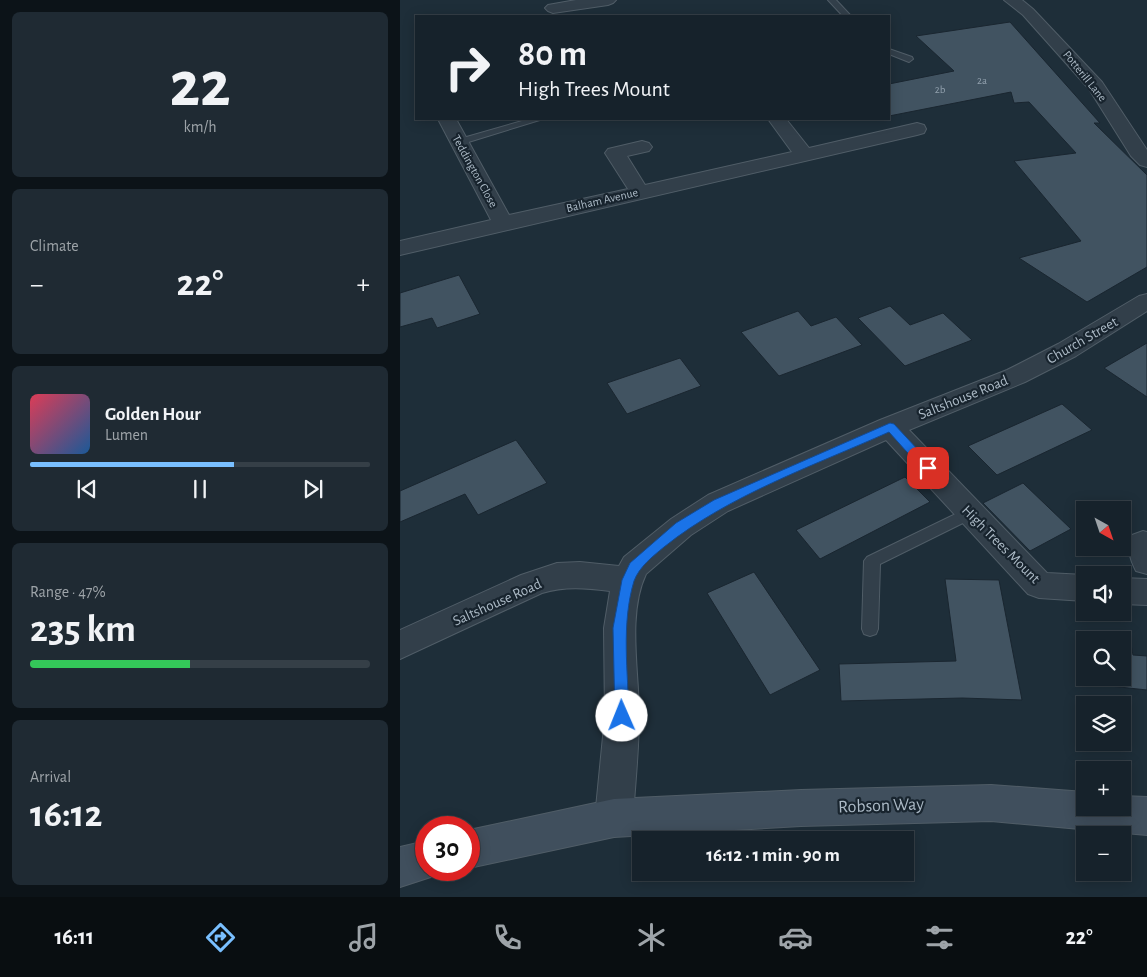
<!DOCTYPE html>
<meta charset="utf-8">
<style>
body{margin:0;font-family:"Alegreya Sans",sans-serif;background:#1f2a33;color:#f1f3f6;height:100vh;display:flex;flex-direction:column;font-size:19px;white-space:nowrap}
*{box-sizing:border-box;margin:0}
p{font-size:16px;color:#9ea4a9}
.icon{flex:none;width:28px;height:28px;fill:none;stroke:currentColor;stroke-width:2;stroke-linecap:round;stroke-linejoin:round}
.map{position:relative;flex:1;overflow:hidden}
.details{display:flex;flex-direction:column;gap:12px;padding:12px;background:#0c1318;width:400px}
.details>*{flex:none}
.guide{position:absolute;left:15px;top:15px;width:475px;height:105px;border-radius:0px;box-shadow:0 2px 12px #0003,0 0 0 1px #353f47;background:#16222b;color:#f1f3f6;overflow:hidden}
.needle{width:32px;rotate:140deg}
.controls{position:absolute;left:676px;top:501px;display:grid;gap:10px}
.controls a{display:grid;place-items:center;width:55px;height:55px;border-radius:0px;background:#16222b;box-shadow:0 2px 12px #0003,0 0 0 1px #353f47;font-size:25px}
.speed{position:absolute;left:15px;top:816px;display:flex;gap:10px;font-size:25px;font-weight:700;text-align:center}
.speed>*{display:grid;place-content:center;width:65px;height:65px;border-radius:50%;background:#16222b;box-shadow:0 2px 12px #0003,0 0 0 1px #353f47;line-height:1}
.speed .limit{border:8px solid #d22;background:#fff;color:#111}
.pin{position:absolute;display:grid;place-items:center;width:42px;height:42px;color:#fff;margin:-21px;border-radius:10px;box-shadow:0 2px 8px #0006}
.me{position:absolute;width:55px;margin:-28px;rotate:359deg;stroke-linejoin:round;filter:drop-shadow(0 0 4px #0008)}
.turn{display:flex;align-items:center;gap:18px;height:105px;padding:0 20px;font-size:22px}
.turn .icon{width:65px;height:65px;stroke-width:2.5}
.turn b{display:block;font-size:35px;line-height:42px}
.big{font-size:38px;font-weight:700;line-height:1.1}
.details .tile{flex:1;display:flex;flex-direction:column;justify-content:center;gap:8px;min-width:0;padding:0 18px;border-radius:8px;background:#1f2a33}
.details .dial{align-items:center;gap:0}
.dial b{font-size:65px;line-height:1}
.song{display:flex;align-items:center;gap:15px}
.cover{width:60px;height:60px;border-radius:8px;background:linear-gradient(135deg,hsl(350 70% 55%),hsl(210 70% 35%))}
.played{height:5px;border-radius:2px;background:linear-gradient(90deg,#79bfff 60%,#353f47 60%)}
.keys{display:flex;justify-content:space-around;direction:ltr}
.heat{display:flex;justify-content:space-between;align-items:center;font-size:28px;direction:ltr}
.charge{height:8px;border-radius:4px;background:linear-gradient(90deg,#34c759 47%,#353f47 0)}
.trip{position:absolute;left:232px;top:831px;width:282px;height:50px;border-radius:0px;background:#16222b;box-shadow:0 2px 12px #0003,0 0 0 1px #353f47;font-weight:700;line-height:50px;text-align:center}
.menu{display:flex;height:80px;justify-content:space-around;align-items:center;background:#090e11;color:#9ea4a9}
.menu .icon{width:35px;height:35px}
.menu .selected{color:#79bfff}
.menu b{font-size:22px;color:#f1f3f6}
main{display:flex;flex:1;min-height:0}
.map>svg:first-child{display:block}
.building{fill:#415361;stroke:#1a2630}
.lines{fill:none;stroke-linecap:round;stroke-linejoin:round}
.lane-casing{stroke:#505d67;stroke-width:2}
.street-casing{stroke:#505d67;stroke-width:2}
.secondary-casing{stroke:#505d67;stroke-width:2}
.lane{fill:#323f4a;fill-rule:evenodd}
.street{fill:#323f4a;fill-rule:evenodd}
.secondary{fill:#404f5d;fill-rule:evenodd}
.route{fill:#1a73e8;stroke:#114b97}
.labels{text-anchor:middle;stroke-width:4.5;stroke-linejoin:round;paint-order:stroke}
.far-number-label{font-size:11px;fill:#91a0ad}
.far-street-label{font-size:12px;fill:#acbac6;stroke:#18242e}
.street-label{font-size:15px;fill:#acbac6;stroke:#18242e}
.near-street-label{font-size:18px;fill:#acbac6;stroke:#18242e}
</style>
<main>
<section class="details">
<div class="tile dial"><b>22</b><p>km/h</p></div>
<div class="tile"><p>Climate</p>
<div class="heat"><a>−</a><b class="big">22°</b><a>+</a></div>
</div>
<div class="tile">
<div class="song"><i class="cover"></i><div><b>Golden Hour</b><p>Lumen</p></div></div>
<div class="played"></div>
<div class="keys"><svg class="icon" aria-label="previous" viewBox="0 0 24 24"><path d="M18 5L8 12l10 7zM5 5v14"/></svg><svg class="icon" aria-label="pause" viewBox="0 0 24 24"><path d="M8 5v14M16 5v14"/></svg><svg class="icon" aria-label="next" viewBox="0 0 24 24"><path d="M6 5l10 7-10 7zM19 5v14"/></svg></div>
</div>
<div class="tile"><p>Range · 47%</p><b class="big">235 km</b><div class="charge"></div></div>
<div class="tile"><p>Arrival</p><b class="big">16:12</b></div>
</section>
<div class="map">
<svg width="747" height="897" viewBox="0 0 747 897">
<rect width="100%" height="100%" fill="#1e2e39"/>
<!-- building -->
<path class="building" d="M 610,22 L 700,123 L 694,123 L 747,175 L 747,267 L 687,302 L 619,258 L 681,241 L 614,161 L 676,153 L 629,102 L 614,103 L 611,92 L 489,116 L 489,84 L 554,71 L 516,36 Z
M 59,275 L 80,314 L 37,328 L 32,318 L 0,327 L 0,293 Z
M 490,306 L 510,325 L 543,313 L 572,340 L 505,366 L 458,318 Z
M 398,311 L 411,326 L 436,317 L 462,345 L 379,376 L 341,332 Z
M 747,343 L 747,397 L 704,368 Z
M 280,358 L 301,386 L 227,414 L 207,383 Z
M 662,404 L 692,430 L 597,475 L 568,446 Z
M 116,440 L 147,483 L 78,515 L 65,494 L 0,522 L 0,491 Z
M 505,477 L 530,502 L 420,559 L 396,530 Z
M 623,483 L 671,529 L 630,551 L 583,503 Z
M 354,572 L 420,670 L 370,695 L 307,593 Z
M 545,579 L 599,580 L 622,700 L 562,698 L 441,701 L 439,664 L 556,661 Z
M 692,631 L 729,634 L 733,655 L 747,656 L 747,690 L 701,685 L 699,678 L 722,678 L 722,640 L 694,640 Z"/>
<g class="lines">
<defs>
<path id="lane" d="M 428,0 L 436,0 L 451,16 L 443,16 Z
M 489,49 L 512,57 L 513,59 L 509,62 L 489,54 Z
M 129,119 L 143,119 L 62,144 L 59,145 L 54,142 L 56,140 Z
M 570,507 L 575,509 L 577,513 L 575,517 L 480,564 L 478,629 L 476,634 L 470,636 L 464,634 L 462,629 L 464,561 L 467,557 Z"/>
<path id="street" d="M 176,0 L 216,0 L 213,3 L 208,5 L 153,13 L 148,11 L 145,8 L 148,5 Z
M 604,0 L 622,0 L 633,9 L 702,82 L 747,150 L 747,167 L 740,165 L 731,156 L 689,89 L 623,15 Z
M 38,119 L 56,119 L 109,215 L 228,189 L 205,153 L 208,149 L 242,141 L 249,143 L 252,147 L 249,151 L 227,156 L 245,185 L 392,152 L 368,119 L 386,119 L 409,148 L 517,123 L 524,125 L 526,129 L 524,133 L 517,135 L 0,255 L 0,241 L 91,220 Z
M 747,294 L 747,311 L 676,356 L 625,382 L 509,430 L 647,573 L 685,575 L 685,601 L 639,598 L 628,594 L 486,440 L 328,511 L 291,535 L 246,574 C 227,614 239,672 239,715 C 239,749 235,784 233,818 L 227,831 L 214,837 L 201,831 L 195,818 L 205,716 L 204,628 L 210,591 C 186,588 165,586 142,593 L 0,659 L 0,630 L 121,575 L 157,563 L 180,562 L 219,566 L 224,557 L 271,519 L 308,495 L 480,420 L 607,370 L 658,344 L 739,296 Z
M 743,531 L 747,532 L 747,574 L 736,571 C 730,559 726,547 732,535 Z
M 722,578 L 747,579 L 747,605 L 722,604 Z"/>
<path id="secondary" d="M 591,785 L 685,792 L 685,808 L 722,808 L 722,796 L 747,797 L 747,835 L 591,821 L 401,826 L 214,837 L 69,868 L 69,830 L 214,799 L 401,790 Z
M 26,841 L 26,870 L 41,870 L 40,874 L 0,887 L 0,847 Z"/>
</defs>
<!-- lane casing -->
<use href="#lane" class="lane-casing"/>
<!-- street casing -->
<use href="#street" class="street-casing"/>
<!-- secondary casing -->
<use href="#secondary" class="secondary-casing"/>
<!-- lane -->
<use href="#lane" class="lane"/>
<!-- street -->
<use href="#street" class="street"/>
<!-- secondary -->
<use href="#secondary" class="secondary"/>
</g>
<!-- route -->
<path class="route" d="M 490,423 L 494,424 L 532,465 L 534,468 L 532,471 L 524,471 L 489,432 C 413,466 329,495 264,547 C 253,556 239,567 234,581 C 221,624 228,672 229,716 L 227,721 L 222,723 L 217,721 L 215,716 L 213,628 L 222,580 L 230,563 L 276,523 L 314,500 Z"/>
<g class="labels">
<!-- far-number labels -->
<g class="far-number-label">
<text x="582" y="84">2a</text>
<text x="540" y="93">2b</text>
</g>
<!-- far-street labels -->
<g class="far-street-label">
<text transform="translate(685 76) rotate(51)" y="4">Potterill Lane</text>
<text transform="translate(75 171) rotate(61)" y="4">Teddington Close</text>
<text transform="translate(202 200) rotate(-13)" y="4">Balham Avenue</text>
</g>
<!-- street labels -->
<g class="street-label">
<text transform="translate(682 340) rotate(-30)" y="5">Church Street</text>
<text transform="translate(563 397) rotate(-22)" y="5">Saltshouse Road</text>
<text transform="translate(601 544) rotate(45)" y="5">High Trees Mount</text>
<text transform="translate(97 602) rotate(-24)" y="5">Saltshouse Road</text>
</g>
<!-- near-street labels -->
<g class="near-street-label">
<text transform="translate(481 805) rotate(-2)" y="6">Robson Way</text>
</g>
</g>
</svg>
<div class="controls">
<a><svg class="needle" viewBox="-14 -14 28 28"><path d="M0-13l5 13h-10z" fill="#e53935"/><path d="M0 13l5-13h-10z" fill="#9ea4a9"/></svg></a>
<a><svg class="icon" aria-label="sound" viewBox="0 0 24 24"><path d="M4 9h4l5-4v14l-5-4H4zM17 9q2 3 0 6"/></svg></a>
<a><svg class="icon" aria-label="search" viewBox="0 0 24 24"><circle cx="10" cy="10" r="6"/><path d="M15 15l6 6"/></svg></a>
<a><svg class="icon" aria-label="layers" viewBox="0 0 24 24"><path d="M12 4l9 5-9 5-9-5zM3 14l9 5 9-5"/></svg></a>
<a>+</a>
<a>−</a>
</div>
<div class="speed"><div class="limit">30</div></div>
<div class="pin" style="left:528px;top:468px;background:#d93025"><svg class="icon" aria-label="arrive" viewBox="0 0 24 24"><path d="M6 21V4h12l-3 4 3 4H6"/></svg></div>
<svg class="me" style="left:222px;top:716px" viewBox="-20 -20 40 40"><circle r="19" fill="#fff"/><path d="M0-13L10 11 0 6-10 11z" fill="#1a73e8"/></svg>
<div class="trip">16:12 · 1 min · 90 m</div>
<div class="guide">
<div class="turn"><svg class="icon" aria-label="right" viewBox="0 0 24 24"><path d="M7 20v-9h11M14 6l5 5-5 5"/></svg><div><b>80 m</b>High Trees Mount</div></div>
</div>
</div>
</main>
<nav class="menu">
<b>16:11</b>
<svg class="icon selected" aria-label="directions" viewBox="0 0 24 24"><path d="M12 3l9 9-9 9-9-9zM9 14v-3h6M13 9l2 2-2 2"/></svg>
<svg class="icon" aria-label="music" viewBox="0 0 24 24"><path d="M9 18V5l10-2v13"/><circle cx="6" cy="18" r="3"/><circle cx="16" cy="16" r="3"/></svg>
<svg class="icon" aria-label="phone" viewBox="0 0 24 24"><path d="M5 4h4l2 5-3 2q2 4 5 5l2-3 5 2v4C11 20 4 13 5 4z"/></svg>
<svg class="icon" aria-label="climate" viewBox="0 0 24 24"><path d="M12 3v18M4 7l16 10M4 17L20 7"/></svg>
<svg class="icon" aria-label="car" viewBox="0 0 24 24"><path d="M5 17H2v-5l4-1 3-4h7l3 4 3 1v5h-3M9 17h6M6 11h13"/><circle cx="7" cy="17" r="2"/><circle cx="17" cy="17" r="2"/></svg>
<svg class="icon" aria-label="filters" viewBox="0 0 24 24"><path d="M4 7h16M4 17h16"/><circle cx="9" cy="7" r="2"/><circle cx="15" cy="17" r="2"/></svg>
<b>22°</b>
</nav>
